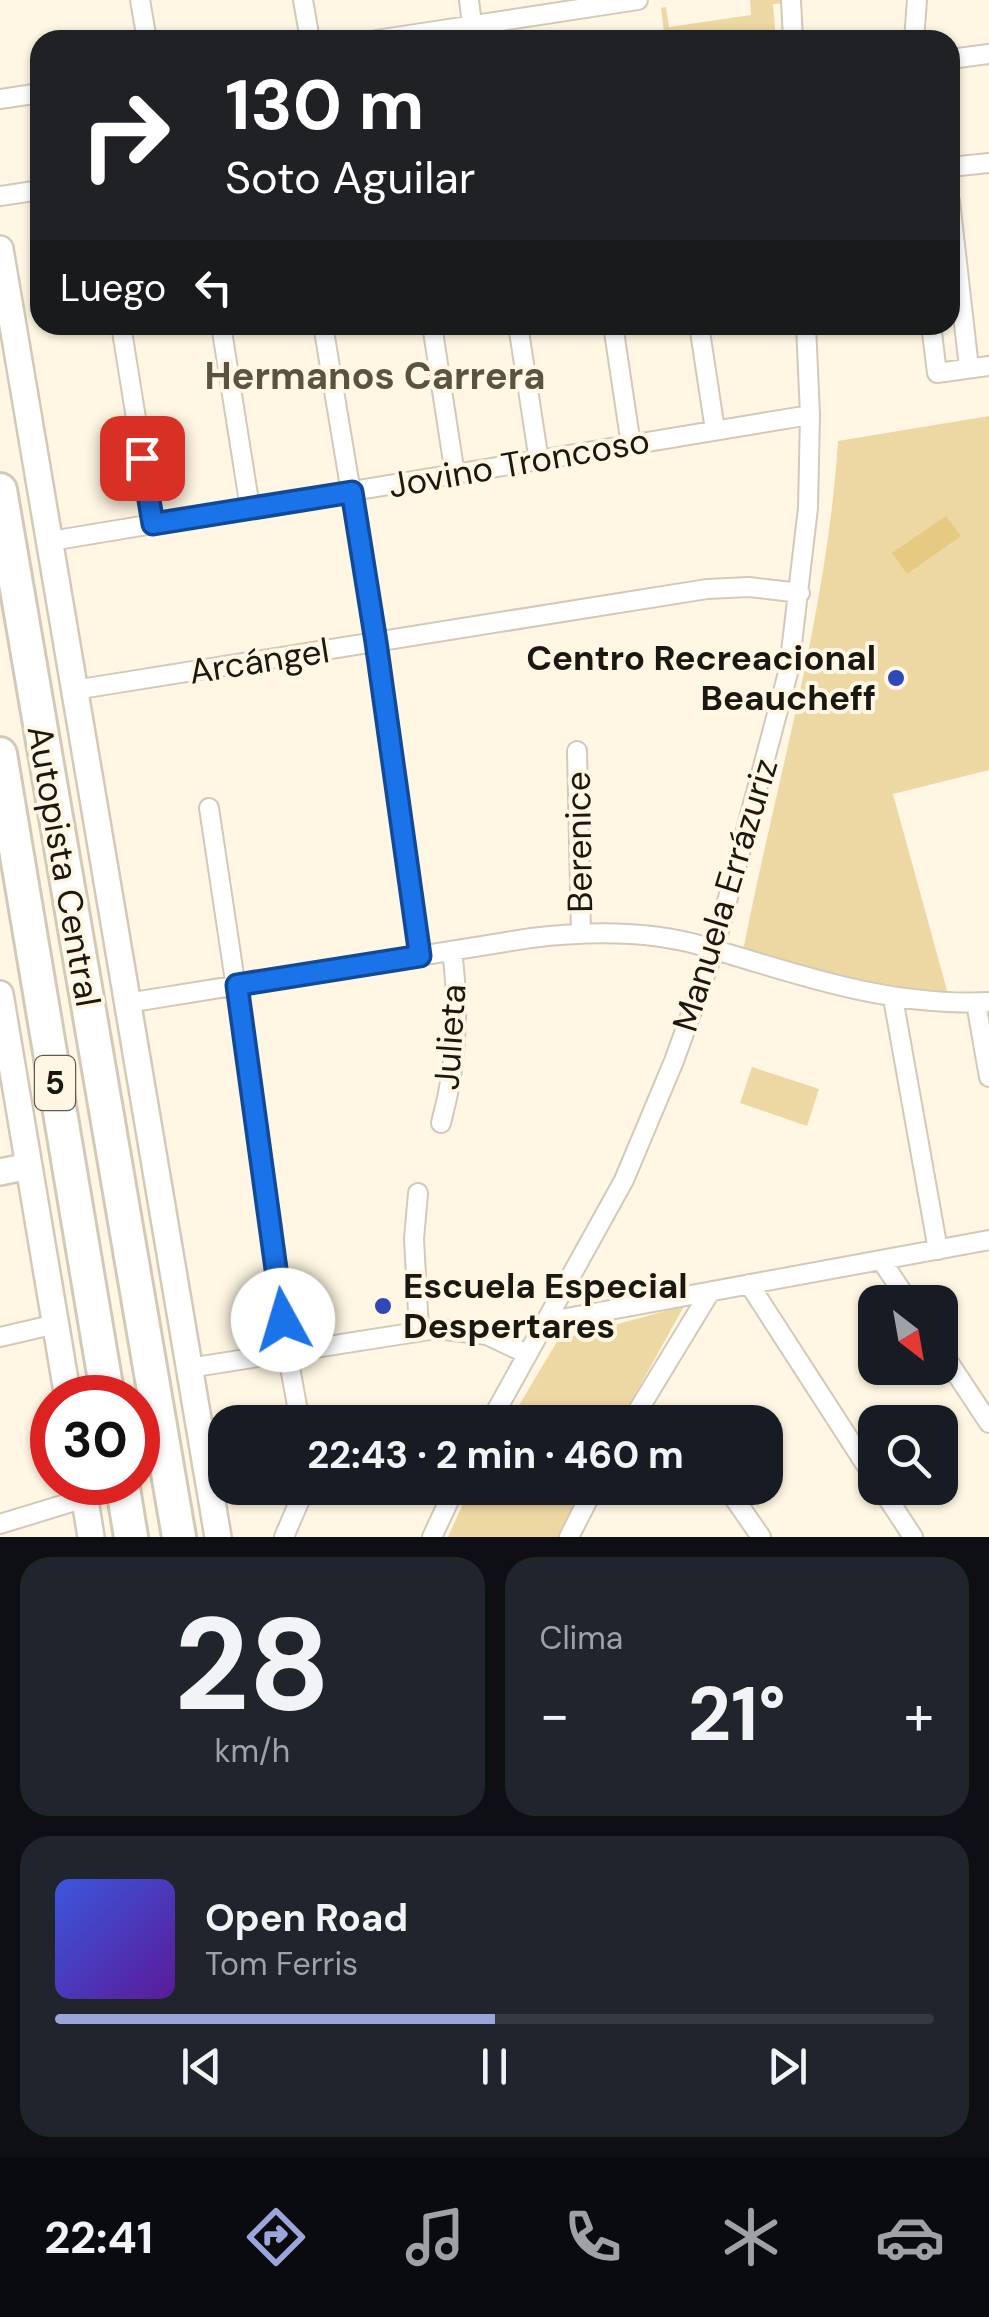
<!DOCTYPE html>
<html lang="es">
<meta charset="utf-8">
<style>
body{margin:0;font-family:"DM Sans",sans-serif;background:#20242c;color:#f1f3f6;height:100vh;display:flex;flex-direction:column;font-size:38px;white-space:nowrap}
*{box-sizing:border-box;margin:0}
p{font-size:32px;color:#9ea1a6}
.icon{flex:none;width:55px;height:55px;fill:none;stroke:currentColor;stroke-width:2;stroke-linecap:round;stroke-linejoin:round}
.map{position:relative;height:1537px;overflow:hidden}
.details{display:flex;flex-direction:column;gap:20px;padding:20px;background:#0d0f14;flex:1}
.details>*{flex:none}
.banner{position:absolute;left:30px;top:30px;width:930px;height:305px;border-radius:30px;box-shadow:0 2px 8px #0004;background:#202124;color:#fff;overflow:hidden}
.needle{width:65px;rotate:149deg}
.fabs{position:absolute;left:858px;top:1285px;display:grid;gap:20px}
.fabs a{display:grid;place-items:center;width:100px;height:100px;border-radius:20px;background:#171b24;box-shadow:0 2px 8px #0004;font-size:50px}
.speed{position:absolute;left:30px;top:1375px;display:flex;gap:20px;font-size:50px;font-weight:700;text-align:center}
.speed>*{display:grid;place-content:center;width:130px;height:130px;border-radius:50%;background:#171b24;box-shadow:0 2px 8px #0004;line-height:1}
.speed .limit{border:15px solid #d22;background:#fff;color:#111}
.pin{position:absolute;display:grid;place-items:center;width:85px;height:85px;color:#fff;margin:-42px;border-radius:20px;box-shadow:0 5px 15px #0006}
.me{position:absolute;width:110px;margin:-55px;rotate:354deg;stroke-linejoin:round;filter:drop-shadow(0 0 8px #0008)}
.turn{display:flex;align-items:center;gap:35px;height:210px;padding:0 30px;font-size:45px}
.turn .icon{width:130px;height:130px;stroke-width:2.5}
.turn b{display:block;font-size:70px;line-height:85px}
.then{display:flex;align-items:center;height:95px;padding:0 30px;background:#0003;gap:20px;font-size:38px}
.big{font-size:75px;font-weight:700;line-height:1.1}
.details .tile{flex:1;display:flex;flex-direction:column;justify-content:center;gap:15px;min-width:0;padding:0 35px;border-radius:30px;background:#20242c}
.details .dial{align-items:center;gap:0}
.dial b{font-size:130px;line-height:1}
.song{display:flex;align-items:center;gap:30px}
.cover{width:120px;height:120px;border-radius:15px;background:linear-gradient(135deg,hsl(230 70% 55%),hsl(270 70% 35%))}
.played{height:10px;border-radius:5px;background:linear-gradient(90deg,#9aa6da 50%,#363941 50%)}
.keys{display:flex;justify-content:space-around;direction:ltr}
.heat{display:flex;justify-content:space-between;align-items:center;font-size:55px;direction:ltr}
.details .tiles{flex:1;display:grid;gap:20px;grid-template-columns:1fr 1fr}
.tile:last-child{grid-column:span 2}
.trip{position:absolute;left:208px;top:1405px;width:575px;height:100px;border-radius:30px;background:#171b24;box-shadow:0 2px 8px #0004;font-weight:700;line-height:100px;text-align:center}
.menu{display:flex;height:160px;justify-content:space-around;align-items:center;background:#090b0e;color:#9ea1a6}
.menu .icon{width:70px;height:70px}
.menu .current{color:#9aa6da}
.menu b{font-size:45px;color:#f1f3f6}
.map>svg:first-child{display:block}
.green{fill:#edd8a4}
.water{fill:#e7ca82}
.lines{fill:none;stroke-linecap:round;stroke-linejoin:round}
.street-casing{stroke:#d2cab7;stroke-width:22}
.secondary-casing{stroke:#d2cab7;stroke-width:30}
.highway-casing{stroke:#d2cab7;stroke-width:38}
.street{stroke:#fff;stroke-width:18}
.secondary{stroke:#fff;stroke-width:25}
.highway{stroke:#fff;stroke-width:32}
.route-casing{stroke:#114b97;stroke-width:25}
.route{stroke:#1a73e8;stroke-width:18}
.poi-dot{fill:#3047b8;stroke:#fff7e3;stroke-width:4}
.labels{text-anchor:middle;stroke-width:8;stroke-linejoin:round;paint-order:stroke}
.shield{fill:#fff7e3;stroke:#5f5b50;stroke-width:2.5}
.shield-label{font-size:32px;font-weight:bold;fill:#1b1811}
.street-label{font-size:35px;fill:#1b1811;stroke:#fff7e3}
.poi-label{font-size:35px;font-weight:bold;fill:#1b1811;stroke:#fff7e3;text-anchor:end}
.neighbourhood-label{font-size:38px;font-weight:bold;fill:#5a5342;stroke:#fff7e3}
</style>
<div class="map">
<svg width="989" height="1537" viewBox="0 0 989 1537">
<rect width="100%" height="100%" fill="#fff7e3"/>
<!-- green -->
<path class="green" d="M 750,0 L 787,0 L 788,3 L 773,4 L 776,40 L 665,40 L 661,8 L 666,7 L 669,27 L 751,15 Z
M 989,416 L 989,770 L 893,794 L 948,994 L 890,992 L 743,951 C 776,781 827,614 838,441 Z
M 752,1067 L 819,1089 L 807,1126 L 740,1103 Z
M 684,1306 L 620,1422 L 509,1422 L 558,1340 Z
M 470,1488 L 585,1488 L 558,1537 L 448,1537 Z"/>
<!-- water -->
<path class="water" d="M 946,516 L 961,536 L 907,574 L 892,553 Z"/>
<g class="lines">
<defs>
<path id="street" d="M 140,0 L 147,40
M 303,0 L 310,40
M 469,0 L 472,25
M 791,0 L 793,40
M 376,40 L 638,0
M 914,40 L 917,0
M 950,59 L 989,54
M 0,99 L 40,93
M 950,167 L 989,163
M 0,196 L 40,190
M 950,201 L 969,368
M 121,325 L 153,524
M 221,325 L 250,508
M 323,325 L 376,642 L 420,956
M 432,325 L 455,475
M 518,325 L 539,461
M 613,325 L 631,445
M 699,325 L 715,430
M 931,325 L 937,373 L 989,366
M 51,541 L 810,415
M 74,690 L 707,589 L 749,587 L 800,593
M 577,751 L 581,933
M 209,808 L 272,1228 L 287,1351 L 300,1422
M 893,998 L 938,1250
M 127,1003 L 531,938 C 588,931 650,930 706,947 C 799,975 890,1007 989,1002
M 976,1003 L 989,1077
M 441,1123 C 457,1065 460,1010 452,951
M 418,1193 L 414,1239 L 419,1330
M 881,1260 L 909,1302
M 749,1284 L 875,1479
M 545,1322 L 989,1240
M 0,1337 L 56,1324
M 940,1349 L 989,1423
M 189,1368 L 436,1329 L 487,1335 L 527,1354
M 490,1422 L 624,1180 L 674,1061 L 714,950 L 789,669 L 808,508 L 810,415 L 806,325
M 631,1422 L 710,1292
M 727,1488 L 761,1537
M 881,1488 L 913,1537
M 0,1524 L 85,1498
M 284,1537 L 305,1488
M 432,1537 L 455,1488
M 569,1537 L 594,1488"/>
<path id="secondary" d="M 0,249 L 218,1537
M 0,994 L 68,1398
M 0,1172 L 29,1166
M 82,1482 L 91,1537"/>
<path id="highway" d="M 0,490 L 179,1537
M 0,754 L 108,1398
M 122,1482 L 131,1537"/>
</defs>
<!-- street casing -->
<use href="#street" class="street-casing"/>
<!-- secondary casing -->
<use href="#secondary" class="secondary-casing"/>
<!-- highway casing -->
<use href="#highway" class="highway-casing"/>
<!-- street -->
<use href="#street" class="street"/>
<!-- secondary -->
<use href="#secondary" class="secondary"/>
<!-- highway -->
<use href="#highway" class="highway"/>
</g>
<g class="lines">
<defs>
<path id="route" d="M 142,458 L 153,524 L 352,492 L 376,642 L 420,956 L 237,985 L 283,1320"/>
</defs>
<!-- route casing -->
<use href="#route" class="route-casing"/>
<!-- route -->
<use href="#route" class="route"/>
</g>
<!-- markers -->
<g class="poi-dot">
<circle cx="896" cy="678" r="10"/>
<circle cx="383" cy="1306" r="10"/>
</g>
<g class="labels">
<!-- shield labels -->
<rect class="shield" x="35" y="1056" width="40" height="54" rx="8"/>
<g class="shield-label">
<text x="55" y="1094">5</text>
</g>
<!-- street labels -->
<g class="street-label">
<text transform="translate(519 463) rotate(-10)" y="12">Jovino Troncoso</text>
<text transform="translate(259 661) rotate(-9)" y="12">Arcángel</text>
<text transform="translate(579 842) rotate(-91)" y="12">Berenice</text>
<text transform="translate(64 866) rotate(80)" y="12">Autopista Central</text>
<text transform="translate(725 895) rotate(-73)" y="12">Manuela Errázuriz</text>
<text transform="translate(450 1037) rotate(-86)" y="12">Julieta</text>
</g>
<!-- poi labels -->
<g class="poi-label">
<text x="876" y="670">Centro Recreacional<tspan x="876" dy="40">Beaucheff</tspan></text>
<text x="403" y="1298" text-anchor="start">Escuela Especial<tspan x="403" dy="40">Despertares</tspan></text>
</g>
<!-- neighbourhood labels -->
<g class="neighbourhood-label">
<text x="375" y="389">Hermanos Carrera</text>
</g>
</g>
</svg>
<div class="fabs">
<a><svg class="needle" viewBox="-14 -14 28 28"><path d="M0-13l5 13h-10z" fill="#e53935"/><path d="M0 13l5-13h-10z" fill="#9ea1a6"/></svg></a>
<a><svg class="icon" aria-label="search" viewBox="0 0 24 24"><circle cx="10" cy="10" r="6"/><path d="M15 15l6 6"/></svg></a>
</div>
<div class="speed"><div class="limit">30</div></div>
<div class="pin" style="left:142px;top:458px;background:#d93025"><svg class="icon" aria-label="arrive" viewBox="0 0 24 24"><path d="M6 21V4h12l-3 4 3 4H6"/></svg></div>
<svg class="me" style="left:283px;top:1320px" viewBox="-20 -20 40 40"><circle r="19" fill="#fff"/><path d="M0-13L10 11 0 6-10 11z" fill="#1a73e8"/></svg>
<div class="trip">22:43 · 2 min · 460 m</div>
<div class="banner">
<div class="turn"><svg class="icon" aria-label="right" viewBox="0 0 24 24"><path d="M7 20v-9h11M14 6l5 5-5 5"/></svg><div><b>130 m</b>Soto Aguilar</div></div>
<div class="then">Luego<svg class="icon" aria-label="left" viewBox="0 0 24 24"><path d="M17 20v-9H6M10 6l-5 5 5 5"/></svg></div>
</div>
</div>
<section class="details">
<div class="tiles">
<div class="tile dial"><b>28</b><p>km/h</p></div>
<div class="tile"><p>Clima</p>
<div class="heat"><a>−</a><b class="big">21°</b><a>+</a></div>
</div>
<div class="tile">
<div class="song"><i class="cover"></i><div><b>Open Road</b><p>Tom Ferris</p></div></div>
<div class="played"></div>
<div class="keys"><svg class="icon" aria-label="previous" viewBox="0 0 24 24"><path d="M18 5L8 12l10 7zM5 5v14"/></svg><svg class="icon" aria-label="pause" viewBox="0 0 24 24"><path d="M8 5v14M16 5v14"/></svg><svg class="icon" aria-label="next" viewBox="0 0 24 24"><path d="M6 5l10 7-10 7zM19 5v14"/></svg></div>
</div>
</div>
</section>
<nav class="menu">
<b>22:41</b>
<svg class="icon current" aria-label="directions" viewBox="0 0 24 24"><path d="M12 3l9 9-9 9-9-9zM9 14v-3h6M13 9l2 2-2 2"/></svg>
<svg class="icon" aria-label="music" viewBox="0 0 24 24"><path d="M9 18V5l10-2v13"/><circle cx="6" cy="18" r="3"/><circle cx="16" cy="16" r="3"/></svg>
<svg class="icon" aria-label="phone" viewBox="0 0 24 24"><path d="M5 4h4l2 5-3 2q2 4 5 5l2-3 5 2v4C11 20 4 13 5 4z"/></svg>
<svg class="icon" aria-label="climate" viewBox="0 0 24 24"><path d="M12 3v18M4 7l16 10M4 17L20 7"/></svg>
<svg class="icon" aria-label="car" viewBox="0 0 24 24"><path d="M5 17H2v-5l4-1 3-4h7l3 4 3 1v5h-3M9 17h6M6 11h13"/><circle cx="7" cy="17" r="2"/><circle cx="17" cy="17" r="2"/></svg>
</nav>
